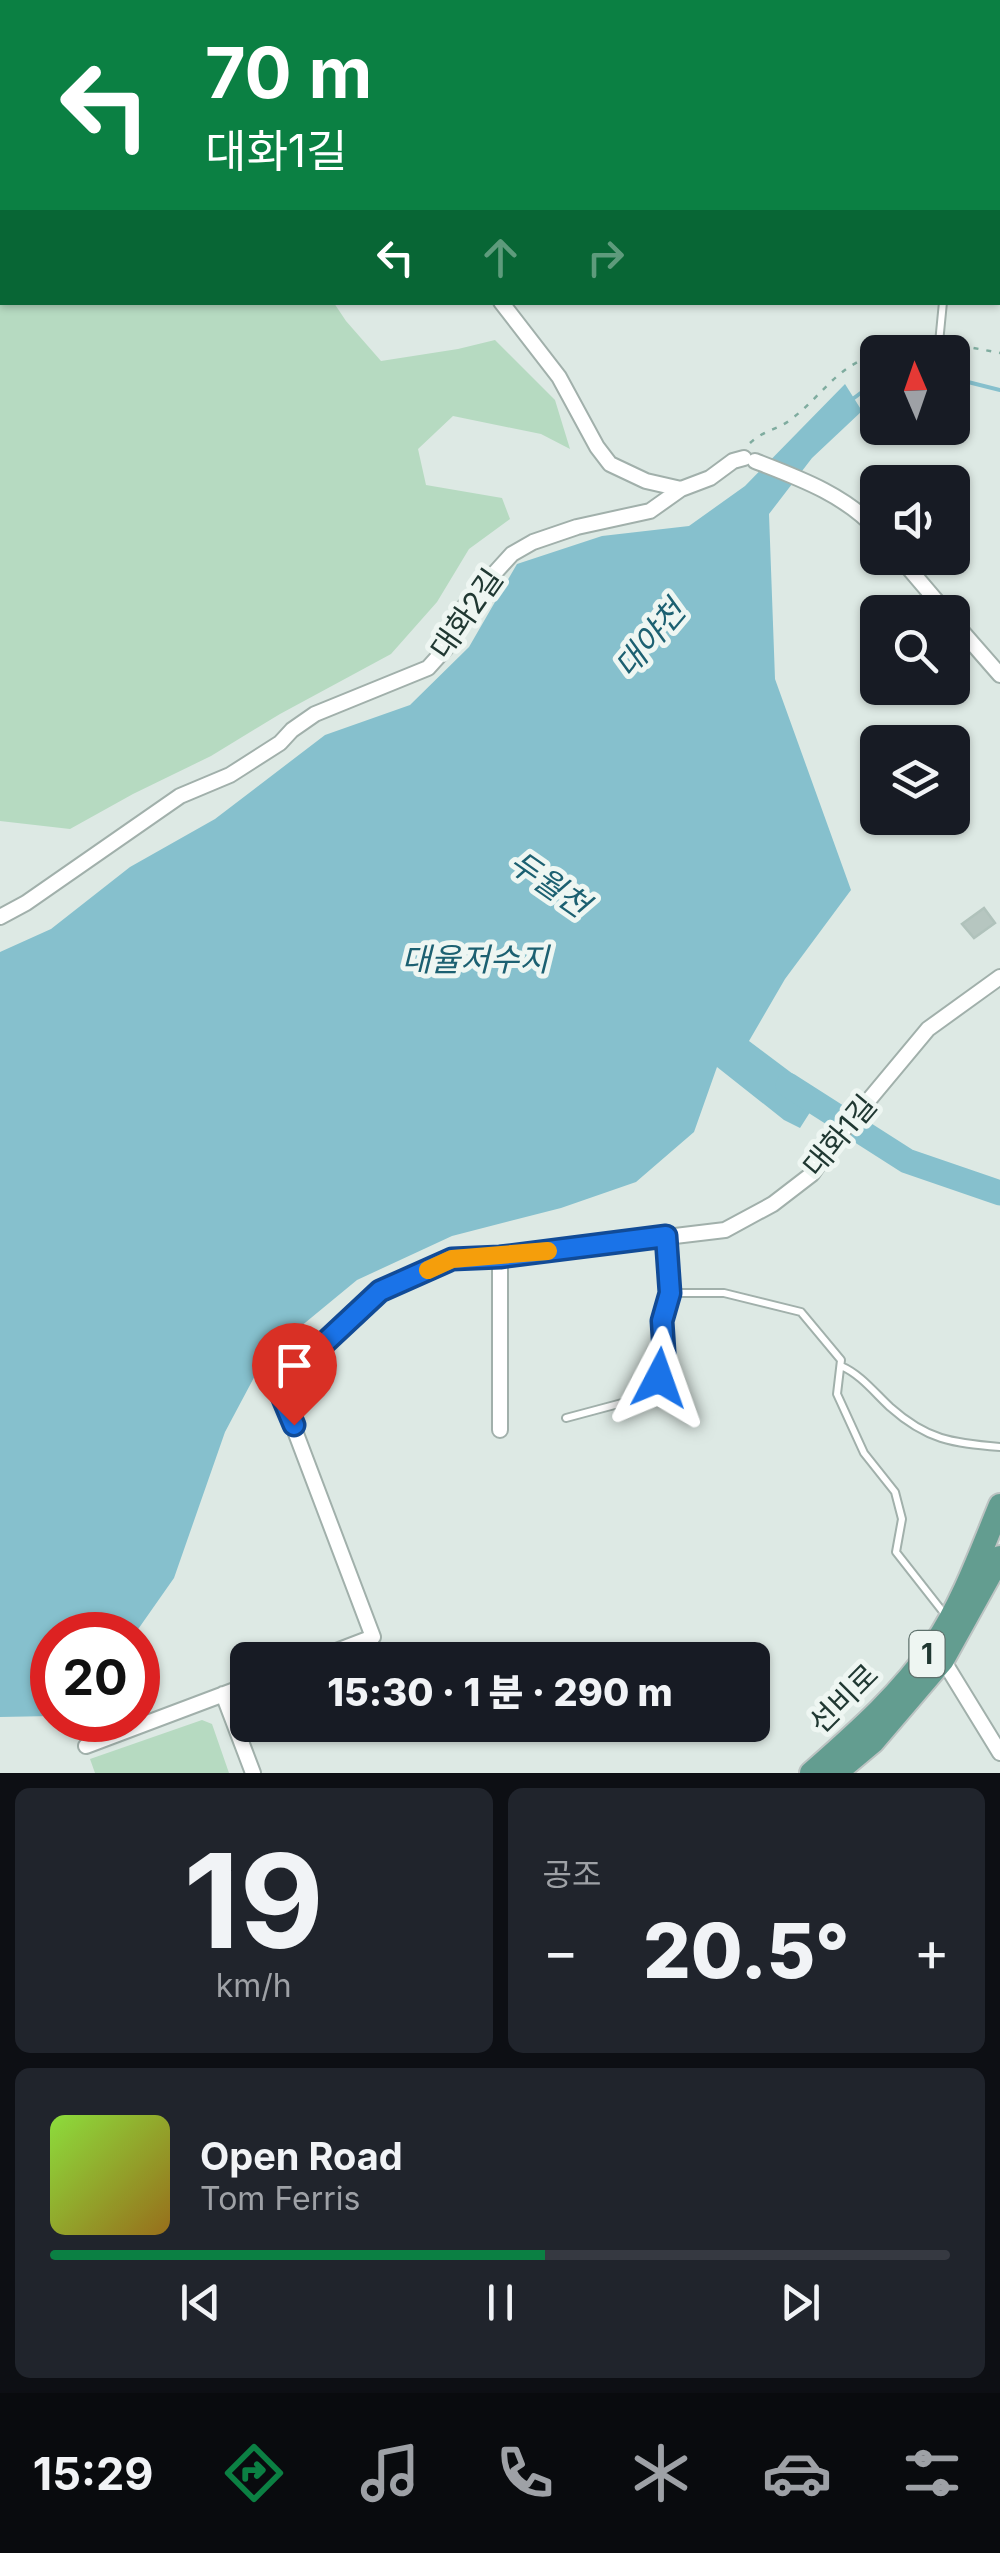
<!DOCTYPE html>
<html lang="ko">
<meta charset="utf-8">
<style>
body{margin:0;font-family:Inter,"Noto Sans KR",sans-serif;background:#20242c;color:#f1f3f6;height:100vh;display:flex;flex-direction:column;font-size:38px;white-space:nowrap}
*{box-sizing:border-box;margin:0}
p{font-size:32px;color:#9ea1a6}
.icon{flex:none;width:55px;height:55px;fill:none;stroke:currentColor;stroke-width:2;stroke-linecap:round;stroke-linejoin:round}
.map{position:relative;height:1773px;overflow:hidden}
.details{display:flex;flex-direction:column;gap:15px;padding:15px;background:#0d0f14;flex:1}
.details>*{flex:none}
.hud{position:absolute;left:0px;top:0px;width:1000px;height:305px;box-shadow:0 2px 8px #0004;background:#0b8043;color:#fff;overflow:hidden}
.needle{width:65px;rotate:358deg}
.fabs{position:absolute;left:860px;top:335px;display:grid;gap:20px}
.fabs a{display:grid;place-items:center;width:110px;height:110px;border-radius:15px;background:#171b24;box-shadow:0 2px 8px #0004;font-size:50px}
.speed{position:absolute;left:30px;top:1612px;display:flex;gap:20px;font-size:50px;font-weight:700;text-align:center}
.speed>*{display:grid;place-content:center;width:130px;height:130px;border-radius:50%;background:#171b24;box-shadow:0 2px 8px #0004;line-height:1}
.speed .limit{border:15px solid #d22;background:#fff;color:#111}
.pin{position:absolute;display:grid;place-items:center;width:85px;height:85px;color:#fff;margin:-102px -42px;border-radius:50% 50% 50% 0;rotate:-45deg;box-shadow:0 0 10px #0007}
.pin .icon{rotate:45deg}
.me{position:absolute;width:110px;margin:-55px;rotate:4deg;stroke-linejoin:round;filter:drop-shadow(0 0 8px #0008)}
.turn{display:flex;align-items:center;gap:35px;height:210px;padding:0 40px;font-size:45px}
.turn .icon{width:130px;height:130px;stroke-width:2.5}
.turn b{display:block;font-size:70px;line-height:85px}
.lanes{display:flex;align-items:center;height:95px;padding:0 40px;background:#0003;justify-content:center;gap:50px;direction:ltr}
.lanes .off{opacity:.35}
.big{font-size:75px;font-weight:800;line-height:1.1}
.details .widget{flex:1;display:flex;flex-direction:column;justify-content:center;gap:15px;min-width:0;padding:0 35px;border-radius:15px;background:#20242c}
.details .dial{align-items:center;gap:0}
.dial b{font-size:130px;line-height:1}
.song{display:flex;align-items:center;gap:30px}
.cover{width:120px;height:120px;border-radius:15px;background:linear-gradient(135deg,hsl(90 70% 55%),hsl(40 70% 35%))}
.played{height:10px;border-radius:5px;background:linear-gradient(90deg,#0b8043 55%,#363941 55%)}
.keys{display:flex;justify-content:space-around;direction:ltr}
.heat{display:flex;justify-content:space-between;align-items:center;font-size:55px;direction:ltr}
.details .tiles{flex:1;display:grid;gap:15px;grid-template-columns:1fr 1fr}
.widget:last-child{grid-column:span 2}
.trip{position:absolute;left:230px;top:1642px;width:540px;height:100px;border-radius:15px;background:#171b24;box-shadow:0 2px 8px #0004;font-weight:800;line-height:100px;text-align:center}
.menu{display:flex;height:160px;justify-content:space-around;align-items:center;background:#090b0e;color:#9ea1a6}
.menu .icon{width:70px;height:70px}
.menu .selected{color:#0b8043}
.menu b{font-size:45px;color:#f1f3f6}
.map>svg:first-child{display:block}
.green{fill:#b6dac1}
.water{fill:#86c0cd}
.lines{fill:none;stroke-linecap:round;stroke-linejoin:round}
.stream{stroke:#86c0cd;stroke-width:4}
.river{stroke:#86c0cd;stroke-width:25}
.building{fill:#b6c6c0;stroke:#b0c2bb;stroke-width:2.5}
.service-casing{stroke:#a1b0ab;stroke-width:10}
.minor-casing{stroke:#a1b0ab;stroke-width:18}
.primary-casing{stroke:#bcc3c2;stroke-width:26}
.path{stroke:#7fac9f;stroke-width:2.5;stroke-dasharray:5 8;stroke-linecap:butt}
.service{stroke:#fff;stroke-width:6}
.minor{stroke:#fff;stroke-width:14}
.primary{stroke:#639d90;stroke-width:22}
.route-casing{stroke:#114b97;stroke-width:25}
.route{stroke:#1a73e8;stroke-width:18}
.slow{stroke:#f59e0b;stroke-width:18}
.labels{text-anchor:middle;stroke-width:10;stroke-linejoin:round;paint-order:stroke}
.shield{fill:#eef6f2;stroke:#5e716c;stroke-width:2.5}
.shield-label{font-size:28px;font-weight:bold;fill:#203832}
.street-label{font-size:30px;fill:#203832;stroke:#eef6f2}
.water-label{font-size:32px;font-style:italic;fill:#1c6071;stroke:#eef6f2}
</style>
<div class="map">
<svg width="1000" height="1773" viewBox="0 0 1000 1773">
<rect width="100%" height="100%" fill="#dde9e4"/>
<!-- green -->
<path class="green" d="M 157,0 L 344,0 L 344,2 L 159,2 Z
M 784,0 L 1000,0 L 1000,187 L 998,186 L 998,2 L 784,2 Z
M 0,283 L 2,284 L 2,302 L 334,303 L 346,321 L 381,361 L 458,349 L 495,340 L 555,400 L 570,449 L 541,434 L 453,416 L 418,449 L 426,485 L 502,498 L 510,519 L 469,549 L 437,602 L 391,654 L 280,714 L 211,756 L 133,794 L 70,829 L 0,821 Z
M 202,1720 L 212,1724 L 229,1773 L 95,1773 L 90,1759 Z"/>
<!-- water -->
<path class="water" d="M 845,384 L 862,411 L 812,458 L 769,514 L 775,679 L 851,890 L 785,979 L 749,1041 L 821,1095 L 800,1128 L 784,1120 L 717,1067 L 694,1132 L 636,1182 L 561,1208 L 452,1236 L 357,1280 L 266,1355 L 225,1432 L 174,1578 L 134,1635 L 52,1635 L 52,1716 L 0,1717 L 0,952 L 51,929 L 130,867 L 215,819 L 325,735 L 410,705 L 469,647 L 517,564 L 602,536 L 689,526 L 745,486 Z"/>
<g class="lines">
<!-- stream -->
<path class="stream" d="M 952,378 L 1000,390
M 850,401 L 878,380"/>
<!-- river -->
<path class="river" d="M 788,1085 L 907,1161 L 1000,1193"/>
</g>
<!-- building -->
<path class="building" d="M 984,908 L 995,923 L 974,938 L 962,924 Z"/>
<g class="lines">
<defs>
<path id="service" d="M 603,0 L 606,2
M 745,0 L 748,2
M 939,343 L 943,302
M 670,1293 L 724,1293 L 801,1312 L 841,1360 L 837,1394 L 864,1453 L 895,1492 L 902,1519 L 896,1552 L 947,1617
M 841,1366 C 860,1374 874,1392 890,1407 C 927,1440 952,1443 1000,1447
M 566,1418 L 637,1399 L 655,1390 L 664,1352 L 662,1321 L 670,1293 L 666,1237"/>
<path id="minor" d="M 0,258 L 2,258
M 501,302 L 559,377 L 597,447 L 610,464 L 646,481 L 681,489
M 755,461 C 799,478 846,495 878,531
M 900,558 L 946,612
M 952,620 L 1000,675
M 0,917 L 26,903 L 180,796 L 230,775 L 280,743 L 292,730 L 315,714 L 428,668 L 446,648 L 463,608 L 512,554 L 533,542 L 577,527 L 650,511 L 681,489 L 710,478 L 733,461 L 744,458
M 500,1430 L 500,1257
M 313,1660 L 373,1637 L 281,1394 L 288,1377 L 380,1291 L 452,1259 L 500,1257 L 725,1230 L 773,1204 L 812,1174 L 833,1143 L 928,1029 L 1000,977
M 943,1660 L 1000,1753
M 223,1694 L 253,1773
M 86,1746 L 248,1685"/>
<path id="primary" d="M 811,1773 C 855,1734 901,1694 934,1645 C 962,1604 981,1551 1000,1505
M 836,1773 L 873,1742 L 943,1660 L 1000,1557"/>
</defs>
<!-- service casing -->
<use href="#service" class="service-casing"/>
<!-- minor casing -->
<use href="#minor" class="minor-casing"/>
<!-- primary casing -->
<use href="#primary" class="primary-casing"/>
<!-- path -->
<path class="path" d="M 124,0 L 125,2
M 411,0 L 412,2
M 0,109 L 2,109
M 998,141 L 1000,138
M 998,240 L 1000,240
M 998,283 L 1000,282
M 948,343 L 1000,353
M 885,352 L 916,344 L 930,343
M 750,443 C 764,430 777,430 790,420 C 822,397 835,366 878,354"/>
<!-- service -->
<use href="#service" class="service"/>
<!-- minor -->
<use href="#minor" class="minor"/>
<!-- primary -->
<use href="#primary" class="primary"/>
</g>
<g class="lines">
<defs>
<path id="route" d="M 294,1425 L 281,1394 L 288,1377 L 380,1291 L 452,1259 L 500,1257 L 666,1236 L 670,1293 L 662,1321 L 664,1352 L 659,1378"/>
</defs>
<!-- route casing -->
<use href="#route" class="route-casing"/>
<!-- route -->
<use href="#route" class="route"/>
<!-- slow -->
<path class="slow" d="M 428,1270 L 452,1259 L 548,1251"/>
</g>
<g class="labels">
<!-- shield labels -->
<rect class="shield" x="909.5" y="1631" width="35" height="46" rx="8"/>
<g class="shield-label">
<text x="927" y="1664">1</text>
</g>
<!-- street labels -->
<g class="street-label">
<text transform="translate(467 614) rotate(-55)" y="10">대화2길</text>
<text transform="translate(840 1136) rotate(-50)" y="10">대화1길</text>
<text transform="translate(844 1699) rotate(-45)" y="10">선비로</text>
</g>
<!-- water labels -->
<g class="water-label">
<text transform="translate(650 639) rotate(-50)" y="11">대야천</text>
<text transform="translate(549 884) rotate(35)" y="11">두월천</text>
<text x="475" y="971">대율저수지</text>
</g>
</g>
</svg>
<div class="fabs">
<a><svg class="needle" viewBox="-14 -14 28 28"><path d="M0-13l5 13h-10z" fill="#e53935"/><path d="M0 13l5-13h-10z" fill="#9ea1a6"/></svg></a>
<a><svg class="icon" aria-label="sound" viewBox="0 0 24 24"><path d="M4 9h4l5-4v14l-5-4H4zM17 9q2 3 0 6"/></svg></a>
<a><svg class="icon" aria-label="search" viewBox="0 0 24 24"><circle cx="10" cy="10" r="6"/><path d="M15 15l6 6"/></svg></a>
<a><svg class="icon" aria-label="layers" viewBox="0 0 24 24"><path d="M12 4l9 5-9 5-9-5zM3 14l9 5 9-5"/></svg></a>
</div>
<div class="speed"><div class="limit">20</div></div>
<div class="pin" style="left:294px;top:1425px;background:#d93025"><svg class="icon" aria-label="arrive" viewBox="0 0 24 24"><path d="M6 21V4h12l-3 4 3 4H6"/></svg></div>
<svg class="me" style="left:659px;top:1378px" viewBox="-20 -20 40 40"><path d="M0-17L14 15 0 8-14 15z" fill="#1a73e8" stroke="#fff" stroke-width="4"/></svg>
<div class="trip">15:30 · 1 분 · 290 m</div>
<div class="hud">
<div class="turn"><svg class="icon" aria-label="left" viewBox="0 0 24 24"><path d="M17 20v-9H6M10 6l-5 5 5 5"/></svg><div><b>70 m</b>대화1길</div></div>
<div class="lanes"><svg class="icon" aria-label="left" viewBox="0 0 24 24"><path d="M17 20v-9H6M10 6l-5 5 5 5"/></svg><svg class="icon off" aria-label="ahead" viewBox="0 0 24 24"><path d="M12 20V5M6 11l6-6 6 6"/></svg><svg class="icon off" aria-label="right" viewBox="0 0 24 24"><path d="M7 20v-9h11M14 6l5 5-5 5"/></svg></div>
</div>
</div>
<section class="details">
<div class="tiles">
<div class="widget dial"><b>19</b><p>km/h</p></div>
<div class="widget"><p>공조</p>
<div class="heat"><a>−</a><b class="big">20.5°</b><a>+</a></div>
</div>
<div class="widget">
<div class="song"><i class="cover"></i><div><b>Open Road</b><p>Tom Ferris</p></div></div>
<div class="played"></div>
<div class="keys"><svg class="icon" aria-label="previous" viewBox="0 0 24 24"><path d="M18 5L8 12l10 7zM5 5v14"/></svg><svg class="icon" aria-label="pause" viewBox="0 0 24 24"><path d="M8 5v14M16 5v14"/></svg><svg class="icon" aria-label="next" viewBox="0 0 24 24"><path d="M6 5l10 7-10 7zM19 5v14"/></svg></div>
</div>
</div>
</section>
<nav class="menu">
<b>15:29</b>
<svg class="icon selected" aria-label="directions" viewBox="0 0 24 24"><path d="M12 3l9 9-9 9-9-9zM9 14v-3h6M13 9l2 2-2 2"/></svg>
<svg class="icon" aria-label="music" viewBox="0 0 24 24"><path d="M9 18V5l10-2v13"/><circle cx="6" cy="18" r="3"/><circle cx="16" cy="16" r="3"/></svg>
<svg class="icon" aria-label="phone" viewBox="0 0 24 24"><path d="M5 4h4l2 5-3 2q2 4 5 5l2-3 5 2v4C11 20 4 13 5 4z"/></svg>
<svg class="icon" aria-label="climate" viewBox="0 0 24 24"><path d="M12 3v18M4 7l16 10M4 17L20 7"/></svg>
<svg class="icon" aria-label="car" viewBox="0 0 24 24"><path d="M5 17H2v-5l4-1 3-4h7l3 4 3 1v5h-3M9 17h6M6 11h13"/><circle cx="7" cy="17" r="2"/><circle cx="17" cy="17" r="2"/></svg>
<svg class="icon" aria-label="filters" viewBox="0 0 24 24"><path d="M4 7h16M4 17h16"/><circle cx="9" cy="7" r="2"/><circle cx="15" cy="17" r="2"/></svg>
</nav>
